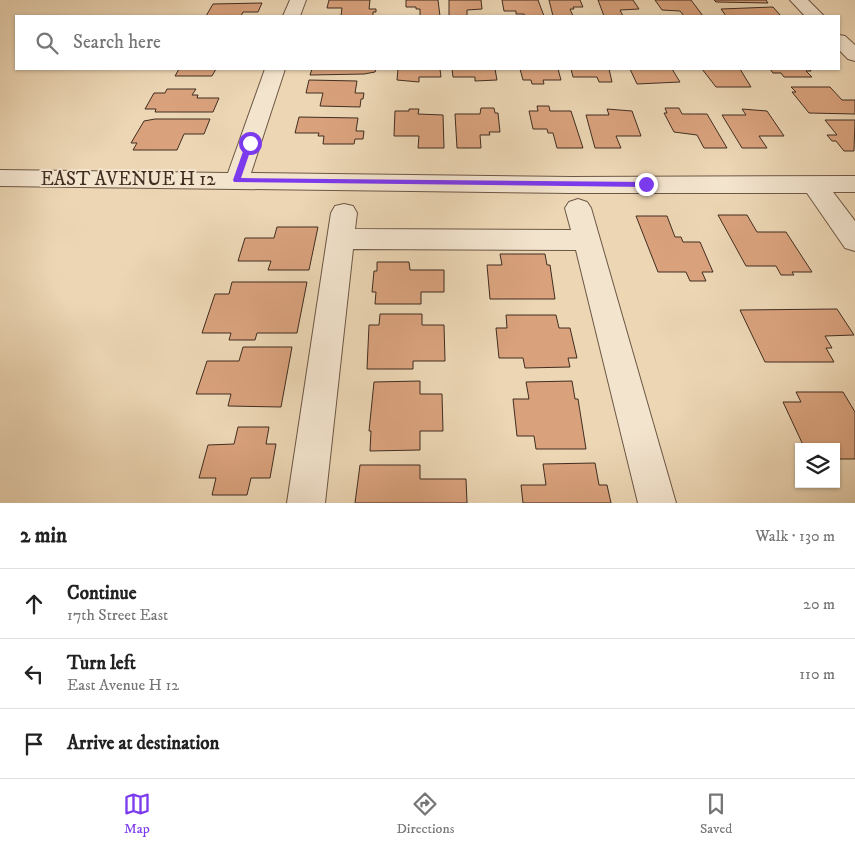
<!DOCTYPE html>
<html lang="en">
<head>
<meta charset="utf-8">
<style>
  body { margin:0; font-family:"IM FELL DW Pica",serif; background:#f2f2f2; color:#222 }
  .controls { position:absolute; right:15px; bottom:15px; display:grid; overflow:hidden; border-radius:0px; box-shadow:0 1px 4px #0004 }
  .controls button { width:45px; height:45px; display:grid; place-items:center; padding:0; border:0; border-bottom:1px solid #e0e0e0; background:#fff; color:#222; font:25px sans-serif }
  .stop { position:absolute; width:15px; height:15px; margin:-11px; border:4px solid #7c3aed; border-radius:50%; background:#fff }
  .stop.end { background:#7c3aed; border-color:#fff; box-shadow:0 1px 5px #0008 }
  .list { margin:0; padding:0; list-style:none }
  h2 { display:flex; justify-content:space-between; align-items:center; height:65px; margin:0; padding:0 20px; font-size:21px }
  h2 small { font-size:16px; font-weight:400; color:#767676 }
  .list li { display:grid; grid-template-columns:32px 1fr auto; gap:15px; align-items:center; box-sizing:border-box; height:70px; padding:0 20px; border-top:1px solid #e0e0e0 }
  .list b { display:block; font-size:19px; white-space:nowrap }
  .list p { margin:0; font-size:16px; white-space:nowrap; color:#767676 }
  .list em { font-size:16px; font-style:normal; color:#767676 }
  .icon { flex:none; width:28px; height:28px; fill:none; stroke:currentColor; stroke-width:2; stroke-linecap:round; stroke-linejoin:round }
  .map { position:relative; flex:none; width:855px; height:503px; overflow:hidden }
  .search { position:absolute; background:#fff; box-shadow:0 1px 4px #0004; left:15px; right:15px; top:15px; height:55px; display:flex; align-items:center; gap:12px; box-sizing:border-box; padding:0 18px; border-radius:0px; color:#767676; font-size:19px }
  .sheet { height:275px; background:#fff }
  nav { display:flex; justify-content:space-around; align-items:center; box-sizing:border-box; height:70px; border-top:1px solid #e0e0e0; background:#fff; font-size:14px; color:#767676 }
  nav a { display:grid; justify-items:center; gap:2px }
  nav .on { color:#7c3aed }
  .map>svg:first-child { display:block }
  .building { fill:#d9a27d; stroke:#412d20 }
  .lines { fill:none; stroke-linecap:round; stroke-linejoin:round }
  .minor-casing { stroke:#6c5745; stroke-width:2 }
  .minor { fill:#f3e4ce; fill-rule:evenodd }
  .route { fill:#7c3aed }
  .labels { text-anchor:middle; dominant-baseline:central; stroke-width:4; stroke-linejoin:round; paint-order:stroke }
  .street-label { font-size:19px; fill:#412d20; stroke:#f3e4ce }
</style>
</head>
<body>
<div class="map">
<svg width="855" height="503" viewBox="0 0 855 503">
  <rect width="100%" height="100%" fill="#ecd6b4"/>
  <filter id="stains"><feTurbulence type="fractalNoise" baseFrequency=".004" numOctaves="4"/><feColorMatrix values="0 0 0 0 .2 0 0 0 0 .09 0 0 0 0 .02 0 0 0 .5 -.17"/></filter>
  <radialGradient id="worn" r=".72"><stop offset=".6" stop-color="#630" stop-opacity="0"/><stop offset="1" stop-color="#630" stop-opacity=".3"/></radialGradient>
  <!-- building -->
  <g class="building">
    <polygon points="329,0 370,0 369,9 376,9 376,12 373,12 373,16 341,16 342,8 327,8"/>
    <polygon points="406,0 438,0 440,16 420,16 420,9 416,9 416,7 406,7"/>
    <polygon points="449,0 481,0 482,9 467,10 467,16 449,16"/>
    <polygon points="502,0 538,0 544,16 525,16 524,14 516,14 516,11 504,11"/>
    <polygon points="549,0 580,0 583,7 573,7 574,9 570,9 573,16 553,16"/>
    <polygon points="598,0 633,0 639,9 620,10 623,16 604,16"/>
    <polygon points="655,0 691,0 703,16 684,16 680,11 662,10"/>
    <polygon points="714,0 766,0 768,3 716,2"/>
    <polygon points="262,3 258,12 243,12 241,16 206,16 213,4"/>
    <polygon points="773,7 781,16 726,16 721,9"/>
    <polygon points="179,69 216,69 212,76 175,76"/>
    <polygon points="312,69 376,69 375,72 364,74 310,75"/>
    <polygon points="398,69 440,69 441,77 419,77 419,82 397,80"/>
    <polygon points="452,69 495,69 497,80 475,81 475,77 453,77"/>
    <polygon points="520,69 558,69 561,80 543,80 544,84 532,84 531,80 523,80"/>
    <polygon points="571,69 609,69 612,82 599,82 597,77 573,77"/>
    <polygon points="630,69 672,69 680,82 637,84"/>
    <polygon points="702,69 740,69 751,87 716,87"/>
    <polygon points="770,69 810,69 811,71 806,71 812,77 784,77 781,73 773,73"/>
    <polygon points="309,80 357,81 355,93 364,93 363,99 361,99 360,107 320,106 323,93 306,93"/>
    <polygon points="791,87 830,87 842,100 855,100 855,114 809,113 792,92 796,92"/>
    <polygon points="167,89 196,89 192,95 198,95 197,98 219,98 213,112 155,112 156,109 145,109 154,93 165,93"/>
    <polygon points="537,106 549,106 550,111 571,111 583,148 557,148 553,133 548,133 547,129 533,129 529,111 538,111"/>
    <polygon points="481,108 494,108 495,113 498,113 500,132 489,132 490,135 480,135 481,148 457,148 455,114 480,114"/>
    <polygon points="665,108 679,108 682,114 707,114 727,148 704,148 697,135 674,132 664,113 667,113"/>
    <polygon points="409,109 419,109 418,114 443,115 444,148 418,148 419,136 394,136 395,111 409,111"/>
    <polygon points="607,109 632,111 641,136 616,136 621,148 595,148 586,115 609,115"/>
    <polygon points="742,109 767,111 784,136 759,136 767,148 742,148 722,115 746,115"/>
    <polygon points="299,117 358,118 356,131 364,131 363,139 355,139 354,144 323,144 324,136 318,136 319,133 295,133"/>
    <polygon points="155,119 210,119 204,134 184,134 177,150 133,150 137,143 131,143 144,121"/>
    <polygon points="825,120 855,120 854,151 844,151 836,141 832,141 827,135 837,135"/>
    <polygon points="718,215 747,215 757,232 786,232 812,272 792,272 794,275 781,275 776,266 746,266"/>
    <polygon points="636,216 667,216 675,237 681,237 683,242 700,242 713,272 702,272 706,281 690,281 686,272 658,272"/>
    <polygon points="277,227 318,227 309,270 268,270 271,261 238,261 245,238 274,238"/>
    <polygon points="500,254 545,254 547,265 550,265 555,299 490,299 487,265 502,265"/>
    <polygon points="377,262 409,262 410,270 444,270 444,292 421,292 421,304 375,304 376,292 372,292 374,271 377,271"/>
    <polygon points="232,282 307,282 297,333 257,333 255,340 229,340 231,333 202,333 215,294 229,294"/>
    <polygon points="837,309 854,335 825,336 832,348 826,348 834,362 765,362 740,310"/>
    <polygon points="380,314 422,314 422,325 444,325 445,361 413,361 413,369 367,369 369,325 379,325"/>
    <polygon points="506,315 556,315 559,328 570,328 577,358 568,358 570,367 525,368 523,358 499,358 496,328 507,328"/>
    <polygon points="243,347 292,347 281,407 228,406 231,394 196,394 207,361 239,361"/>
    <polygon points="420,381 420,394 442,394 443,431 420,431 420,450 370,451 371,431 369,431 374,382"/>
    <polygon points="572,381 575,399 578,399 586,449 536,449 534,436 517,436 513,399 529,399 526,382"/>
    <polygon points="796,392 843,392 855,412 855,459 836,459 836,447 804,447 783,402 801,402"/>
    <polygon points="238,427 269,427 266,444 276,444 270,478 251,478 247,495 212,495 216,478 199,478 208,445 234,444"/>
    <polygon points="595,463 599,485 607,485 611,503 523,503 521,485 546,485 543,464"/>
    <polygon points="360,465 420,465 420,479 466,479 467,503 355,503"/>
  </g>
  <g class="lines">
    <!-- minor casing -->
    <g class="minor-casing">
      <g id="minor">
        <polygon points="290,0 306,0 300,16 283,16"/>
        <polygon points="790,0 808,0 824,16 805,16"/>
        <polygon points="839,35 845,36 855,45 855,61 848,59 839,50"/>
        <polygon points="265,69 285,69 251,173 571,177 855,176 855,192 833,192 855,221 855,251 845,248 807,193 571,193 0,186 0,170 228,173"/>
        <polygon points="578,199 587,202 591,208 676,503 638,503 576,250 353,249 325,503 287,503 327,239 331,213 335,206 344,204 353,206 357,213 355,229 571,230 565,208 569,202"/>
      </g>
    </g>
    <!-- minor -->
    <use href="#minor" class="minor"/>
  </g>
  <!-- route -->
  <polygon class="route" points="250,141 253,143 241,178 646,182 649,184 646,187 234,182 233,180 246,143"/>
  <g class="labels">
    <!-- street labels -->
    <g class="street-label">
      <text x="128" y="179">EAST AVENUE H 12</text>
    </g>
  </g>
  <rect width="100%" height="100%" filter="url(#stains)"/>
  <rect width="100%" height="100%" fill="url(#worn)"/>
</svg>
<div class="controls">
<button><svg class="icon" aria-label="layers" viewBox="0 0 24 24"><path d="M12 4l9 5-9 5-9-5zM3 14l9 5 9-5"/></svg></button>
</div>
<div class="stop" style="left:250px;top:143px"></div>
<div class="stop end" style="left:646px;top:184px"></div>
<div class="search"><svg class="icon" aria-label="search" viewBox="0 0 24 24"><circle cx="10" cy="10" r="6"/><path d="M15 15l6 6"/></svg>Search here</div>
</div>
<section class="sheet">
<h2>2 min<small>Walk · 130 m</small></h2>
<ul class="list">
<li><svg class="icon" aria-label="ahead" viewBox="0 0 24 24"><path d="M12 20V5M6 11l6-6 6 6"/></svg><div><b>Continue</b><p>17th Street East</p></div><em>20 m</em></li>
<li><svg class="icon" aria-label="left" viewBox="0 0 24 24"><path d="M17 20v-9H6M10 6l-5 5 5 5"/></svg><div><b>Turn left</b><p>East Avenue H 12</p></div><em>110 m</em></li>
<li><svg class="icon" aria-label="arrive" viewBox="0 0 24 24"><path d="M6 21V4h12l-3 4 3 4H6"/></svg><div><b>Arrive at destination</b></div></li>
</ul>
</section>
<nav>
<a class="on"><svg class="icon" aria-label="map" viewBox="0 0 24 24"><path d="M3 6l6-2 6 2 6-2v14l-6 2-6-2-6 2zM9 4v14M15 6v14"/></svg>Map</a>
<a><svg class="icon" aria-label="directions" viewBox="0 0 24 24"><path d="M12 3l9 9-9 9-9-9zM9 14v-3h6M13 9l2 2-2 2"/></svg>Directions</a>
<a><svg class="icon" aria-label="saved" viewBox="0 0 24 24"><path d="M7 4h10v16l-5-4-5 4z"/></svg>Saved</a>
</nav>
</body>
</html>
